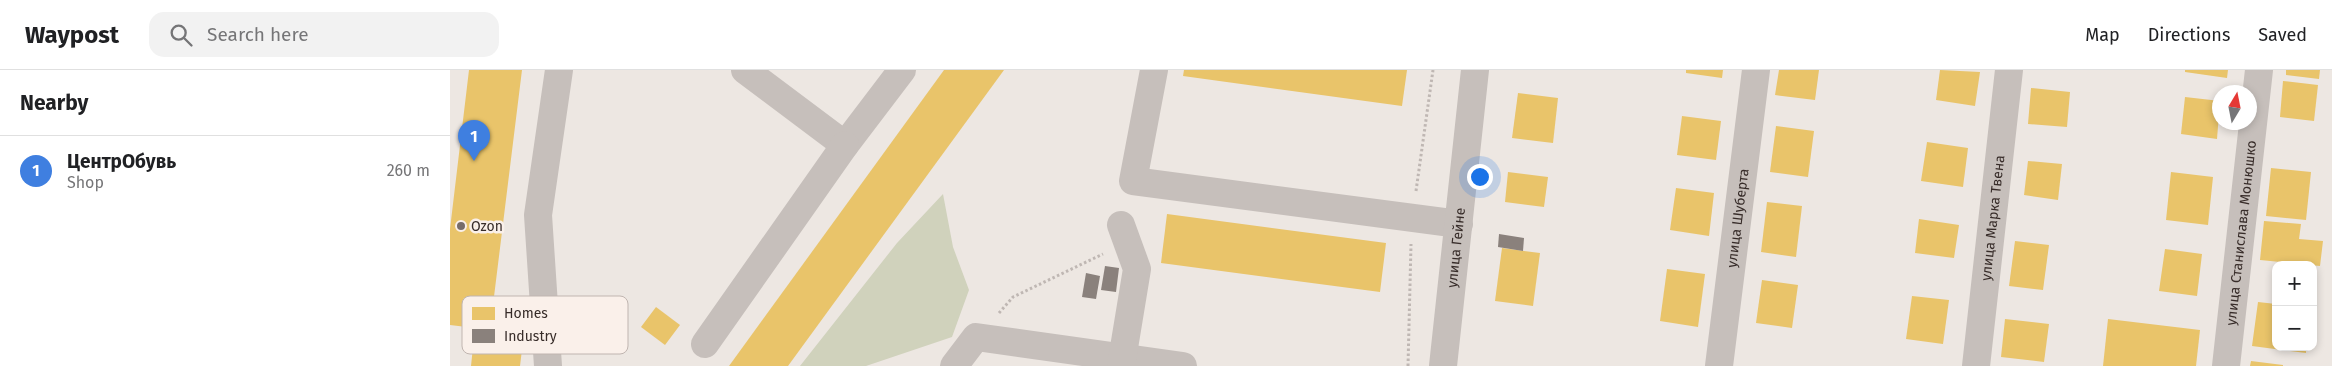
<!DOCTYPE html>
<html lang="en">
<head>
<meta charset="utf-8">
<style>
  body { margin:0; font-family:"Fira Sans",sans-serif; background:#f2f2f2; color:#202124 }
  .controls { position:absolute; right:15px; bottom:15px; display:grid; overflow:hidden; border-radius:10px; box-shadow:0 2px 8px #0003 }
  .controls button { width:45px; height:45px; display:grid; place-items:center; padding:0; border:0; border-bottom:1px solid #e0e0e0; background:#fff; color:#202124; font:25px sans-serif }
  .compass { position:absolute; left:1762px; top:15px; width:45px; height:45px; border-radius:50%; background:#fff; box-shadow:0 2px 8px #0003; rotate:10deg }
  .you { position:absolute; left:1029px; top:106px; width:18px; height:18px; margin:-12px; border:4px solid #fff; border-radius:50%; background:#1a73e8; box-shadow:0 0 0 8px #1a73e833 }
  .badge { display:grid; place-items:center; width:32px; height:32px; border-radius:50%; background:#1a73e8; color:#fff; font-size:16px; font-weight:700 }
  .pin { position:absolute; translate:-50% -41px; filter:drop-shadow(0 1px 2px #0008) }
  .pin::after { content:''; position:absolute; top:26px; width:18px; height:15px; background:inherit; clip-path:polygon(0 0,100% 0,50% 100%) }
  .list { margin:0; padding:0; list-style:none }
  h2 { display:flex; justify-content:space-between; align-items:center; height:65px; margin:0; padding:0 20px; font-size:21px }
  h2 small { font-size:16px; font-weight:400; color:#757577 }
  .list li { display:grid; grid-template-columns:32px 1fr auto; gap:15px; align-items:center; box-sizing:border-box; height:70px; padding:0 20px; border-top:1px solid #e0e0e0 }
  .list b { display:block; font-size:19px; white-space:nowrap }
  .list p { margin:0; font-size:16px; white-space:nowrap; color:#757577 }
  .list em { font-size:16px; font-style:normal; color:#757577 }
  .icon { flex:none; width:28px; height:28px; fill:none; stroke:currentColor; stroke-width:2; stroke-linecap:round; stroke-linejoin:round }
  .map { position:relative; flex:none; width:1882px; height:296px; overflow:hidden }
  header { display:flex; align-items:center; gap:30px; box-sizing:border-box; height:70px; padding:0 25px; background:#fff; border-bottom:1px solid #e0e0e0 }
  header strong { font-size:24px }
  nav { display:flex; gap:28px; margin-inline-start:auto; font-size:18px }
  .search { width:350px; height:45px; background:#f2f2f2; display:flex; align-items:center; gap:12px; box-sizing:border-box; padding:0 18px; border-radius:15px; color:#757577; font-size:19px }
  main { display:flex }
  aside { flex:1; background:#fff }
  .map>svg:first-child { display:block }
  .green { fill:#d0d2bc }
  .homes { fill:#e9c46a }
  .industry { fill:#8a817c }
  .lines { fill:none; stroke-linecap:round; stroke-linejoin:round }
  .path { stroke:#bfb7b3; stroke-width:3; stroke-dasharray:2.5 2.5; stroke-linecap:butt }
  .minor { stroke:#c6bfbb; stroke-width:28 }
  .poi-dot { fill:#776d6a; stroke:#faf0ea; stroke-width:2 }
  .labels { text-anchor:middle; dominant-baseline:central; stroke-width:5; stroke-linejoin:round; paint-order:stroke }
  .street-label { font-size:14px; fill:#372c29; stroke:#faf0ea }
  .poi-label { font-size:14px; fill:#372c29; stroke:#faf0ea; text-anchor:start }
  .key { fill:#faf0ea; stroke:#c0b5b0; stroke-width:1 }
  .key-label { font-size:14px; fill:#372c29 }
</style>
</head>
<body>
<header>
<strong>Waypost</strong>
<div class="search"><svg class="icon" aria-label="search" viewBox="0 0 24 24"><circle cx="10" cy="10" r="6"/><path d="M15 15l6 6"/></svg>Search here</div>
<nav><a>Map</a><a>Directions</a><a>Saved</a></nav>
</header>
<main>
<aside>
<h2>Nearby<small></small></h2>
<ul class="list">
<li><span class="badge" style="background:#3f7fe0">1</span><div><b>ЦентрОбувь</b><p>Shop</p></div><em>260 m</em></li>
</ul>
</aside>
<div class="map">
<svg width="1882" height="296" viewBox="0 0 1882 296">
  <rect width="100%" height="100%" fill="#ede7e2"/>
  <!-- green -->
  <polygon class="green" points="493,124 503,177 519,220 502,267 416,296 350,296 447,173"/>
  <!-- homes -->
  <g class="homes">
    <polygon points="19,0 72,0 40,259 74,263 70,296 21,296 25,258 0,255 0,159"/>
    <polygon points="494,0 554,0 338,296 279,296"/>
    <polygon points="734,0 957,0 952,36 733,6"/>
    <polygon points="1236,0 1273,0 1272,8 1236,3"/>
    <polygon points="1329,0 1369,0 1365,30 1325,25"/>
    <polygon points="1490,0 1530,2 1525,36 1486,30"/>
    <polygon points="1735,0 1778,0 1777,8 1735,2"/>
    <polygon points="1836,0 1870,0 1869,9 1836,5"/>
    <polygon points="1833,11 1868,15 1864,51 1830,47"/>
    <polygon points="1581,18 1620,22 1617,57 1578,54"/>
    <polygon points="1068,23 1108,28 1103,73 1062,68"/>
    <polygon points="1735,27 1770,31 1767,69 1731,64"/>
    <polygon points="1232,46 1271,51 1266,90 1227,85"/>
    <polygon points="1326,56 1364,61 1358,107 1320,102"/>
    <polygon points="1477,72 1518,78 1513,117 1471,111"/>
    <polygon points="1578,91 1612,94 1608,130 1574,125"/>
    <polygon points="1821,98 1861,102 1856,150 1816,146"/>
    <polygon points="1058,102 1098,107 1094,137 1055,132"/>
    <polygon points="1721,102 1763,107 1758,155 1716,150"/>
    <polygon points="1226,118 1264,123 1259,166 1220,160"/>
    <polygon points="1317,132 1352,136 1346,187 1311,182"/>
    <polygon points="717,144 936,173 930,222 711,193"/>
    <polygon points="1469,149 1509,155 1504,188 1465,183"/>
    <polygon points="1814,151 1851,154 1849,169 1873,171 1870,196 1810,190"/>
    <polygon points="1565,171 1599,175 1593,220 1559,216"/>
    <polygon points="1052,178 1090,183 1083,236 1045,231"/>
    <polygon points="1715,179 1752,184 1747,226 1709,221"/>
    <polygon points="1217,199 1255,204 1248,257 1210,251"/>
    <polygon points="1312,210 1348,215 1342,258 1306,253"/>
    <polygon points="1462,226 1499,230 1493,274 1456,269"/>
    <polygon points="1808,232 1826,234 1826,277 1856,277 1856,283 1802,276"/>
    <polygon points="206,237 230,255 215,275 191,257"/>
    <polygon points="1555,249 1599,254 1594,292 1551,287"/>
    <polygon points="1658,249 1750,260 1746,296 1653,296"/>
    <polygon points="1801,291 1833,295 1833,296 1800,296"/>
  </g>
  <!-- industry -->
  <g class="industry">
    <polygon points="1049,164 1074,168 1073,181 1048,177"/>
    <polygon points="655,196 669,198 666,222 651,220"/>
    <polygon points="636,203 650,206 646,229 632,227"/>
  </g>
  <g class="lines">
    <!-- path -->
    <g class="path">
      <polyline points="966,121 983,0"/>
      <polyline points="549,243 563,227 653,184"/>
      <polyline points="958,296 961,174"/>
    </g>
    <!-- minor -->
    <g class="minor">
      <polyline points="295,0 395,75 452,0"/>
      <polyline points="704,0 683,111 1009,154"/>
      <polyline points="255,274 395,75"/>
      <polyline points="98,296 88,145 109,0"/>
      <polyline points="504,296 526,267 733,296"/>
      <polyline points="671,296 687,199 671,155"/>
      <path id="s1" d="M993 296 1025 0"/>
      <path id="s2" d="M1269 296 1306 0"/>
      <path id="s3" d="M1526 296 1559 0"/>
      <path id="s4" d="M1776 296 1809 0"/>
    </g>
  </g>
  <!-- markers -->
  <circle class="poi-dot" cx="11" cy="156" r="5"/>
  <g class="labels">
    <!-- street labels -->
    <g class="street-label">
      <text stroke="none"><textPath href="#s2" startOffset="149">улица Шуберта</textPath></text>
      <text stroke="none"><textPath href="#s3" startOffset="149">улица Марка Твена</textPath></text>
      <text stroke="none"><textPath href="#s4" startOffset="134">улица Станислава Монюшко</textPath></text>
      <text stroke="none"><textPath href="#s1" startOffset="119">улица Гейне</textPath></text>
    </g>
    <!-- poi labels -->
    <g class="poi-label">
      <text x="21" y="156">Ozon</text>
    </g>
  </g>
  <!-- legend -->
  <rect x="12" y="226" width="166" height="58" rx="8" class="key"/>
  <rect x="22" y="237" width="23" height="13" fill="#e9c46a"/>
  <rect x="22" y="259" width="23" height="14" fill="#8a817c"/>
  <g class="key-label">
    <text x="54" y="248">Homes</text>
    <text x="54" y="271">Industry</text>
  </g>
</svg>
<div class="controls">
<button>+</button>
<button>−</button>
</div>
<svg class="compass" viewBox="-18 -18 36 36"><path d="M0-13l5 13h-10z" fill="#e53935"/><path d="M0 13l5-13h-10z" fill="#757577"/></svg>
<div class="you"></div>
<div class="pin badge" style="left:24px;top:91px;background:#3f7fe0">1</div>
</div>
</main>
</body>
</html>
